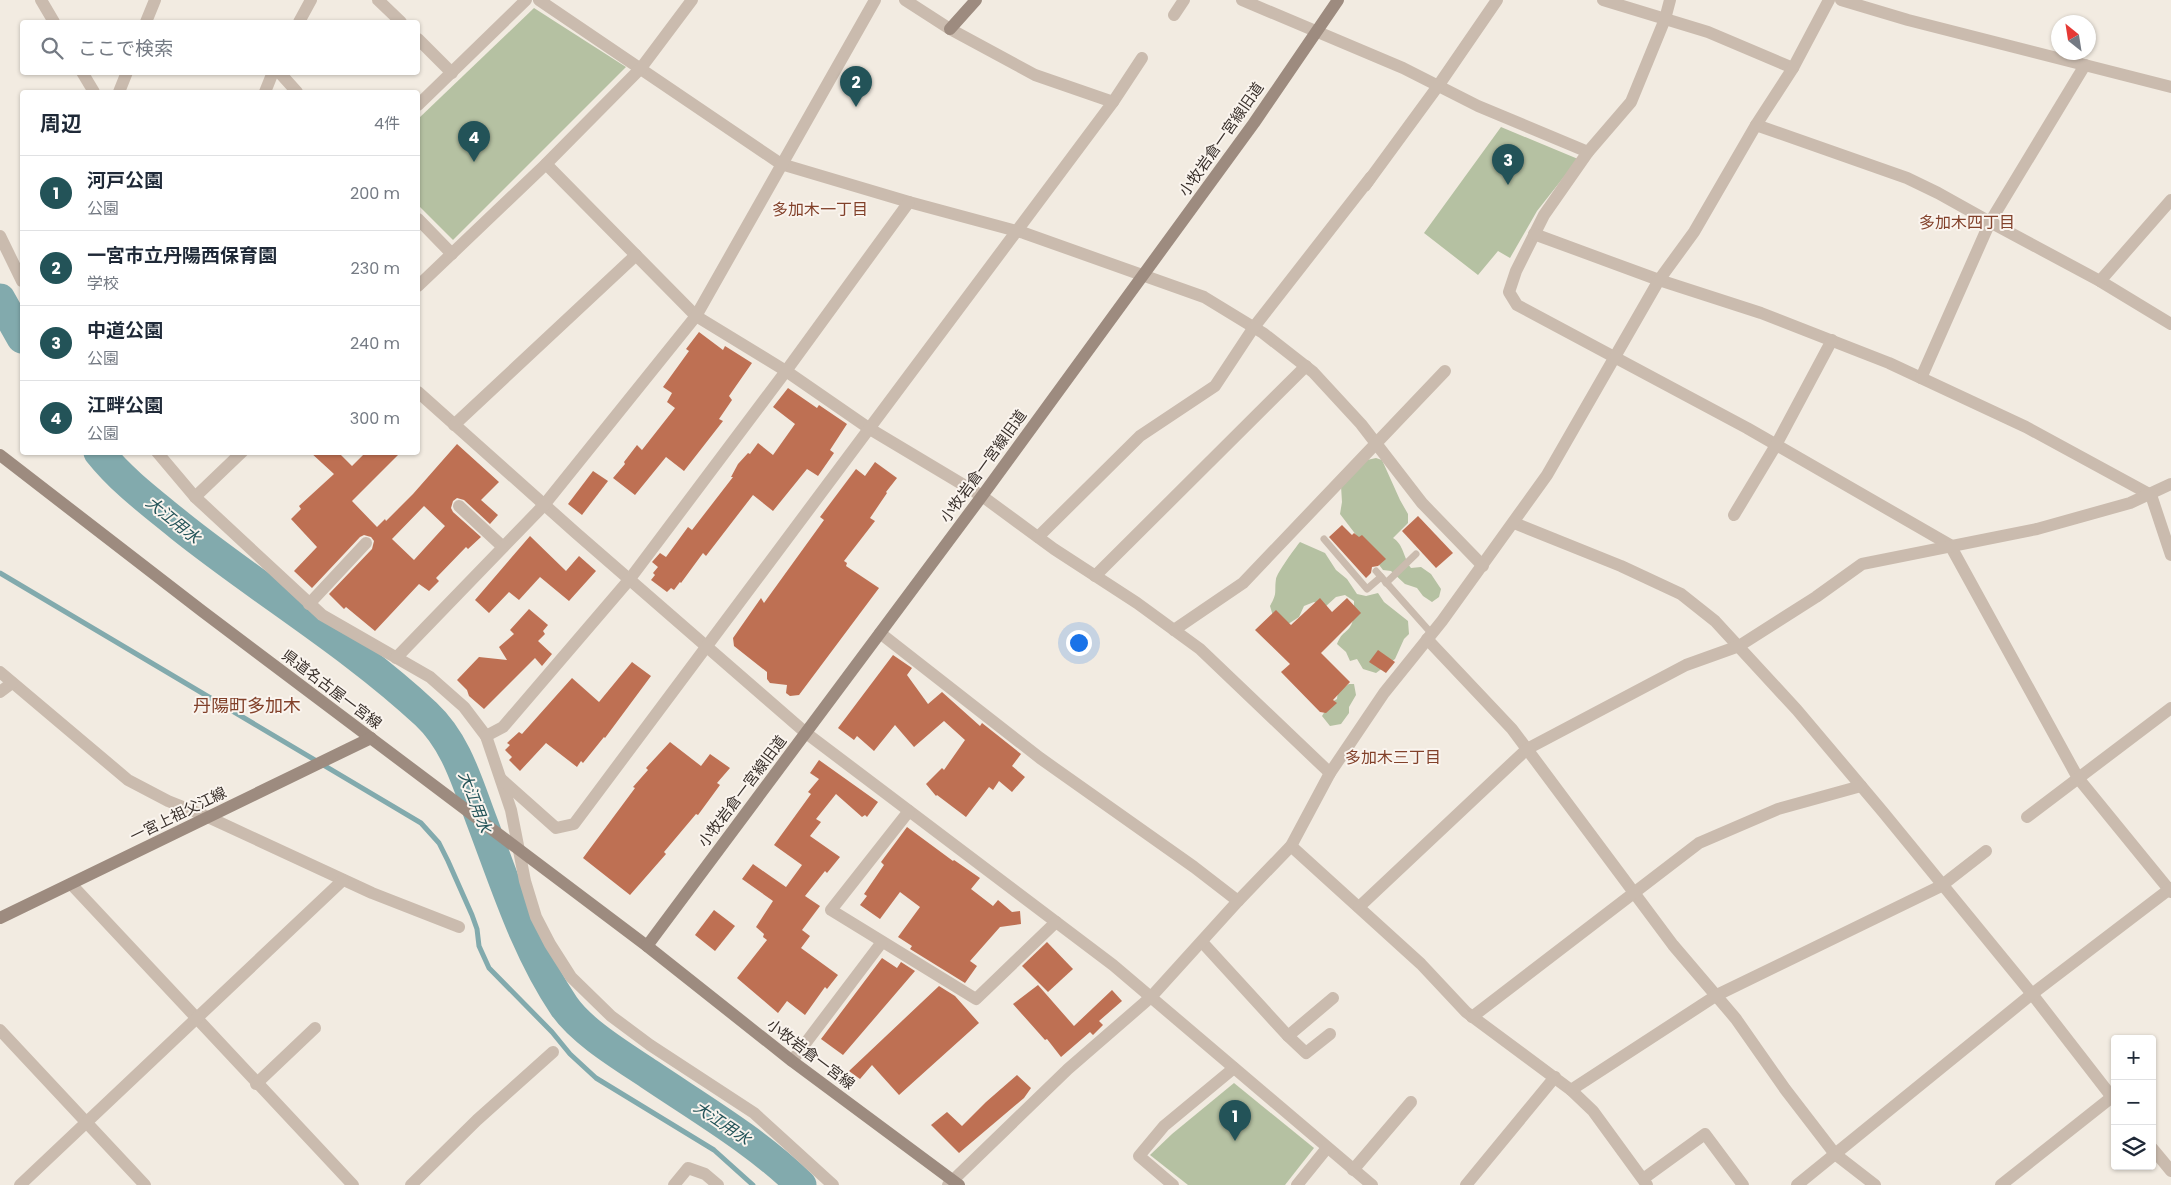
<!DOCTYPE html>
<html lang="ja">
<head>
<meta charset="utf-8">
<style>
  body { margin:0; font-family:Poppins,"Noto Sans JP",sans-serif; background:#f6f6f7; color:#1f2937 }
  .controls { position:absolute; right:15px; bottom:15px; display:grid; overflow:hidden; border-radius:5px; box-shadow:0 1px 4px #0004 }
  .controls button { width:45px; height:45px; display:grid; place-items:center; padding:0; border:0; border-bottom:1px solid #e0e1e3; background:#fff; color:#1f2937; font:25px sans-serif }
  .compass { position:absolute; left:2051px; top:15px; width:45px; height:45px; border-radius:50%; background:#fff; box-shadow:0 1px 4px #0004; rotate:330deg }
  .you { position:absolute; left:1078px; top:642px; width:18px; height:18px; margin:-12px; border:4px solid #fff; border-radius:50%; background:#1a73e8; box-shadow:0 0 0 8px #1a73e833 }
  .badge { display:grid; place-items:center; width:32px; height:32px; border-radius:50%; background:#235358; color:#fff; font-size:16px; font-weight:700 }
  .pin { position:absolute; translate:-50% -41px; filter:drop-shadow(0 1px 2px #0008) }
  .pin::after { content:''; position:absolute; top:26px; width:18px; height:15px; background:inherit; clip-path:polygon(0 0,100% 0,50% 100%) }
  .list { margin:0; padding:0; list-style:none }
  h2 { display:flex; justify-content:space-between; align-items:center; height:65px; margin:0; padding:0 20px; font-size:21px }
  h2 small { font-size:16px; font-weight:400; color:#747a83 }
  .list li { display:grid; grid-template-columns:32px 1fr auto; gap:15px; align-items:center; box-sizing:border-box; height:75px; padding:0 20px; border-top:1px solid #e0e1e3 }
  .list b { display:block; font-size:19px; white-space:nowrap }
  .list p { margin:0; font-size:16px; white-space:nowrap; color:#747a83 }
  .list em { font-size:16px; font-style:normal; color:#747a83 }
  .icon { flex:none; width:28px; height:28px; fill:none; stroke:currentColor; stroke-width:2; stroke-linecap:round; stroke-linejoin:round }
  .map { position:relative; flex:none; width:2171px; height:1185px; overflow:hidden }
  .search { position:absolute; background:#fff; box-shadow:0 1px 4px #0004; left:20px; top:20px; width:400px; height:55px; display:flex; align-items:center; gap:12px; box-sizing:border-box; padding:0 18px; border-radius:5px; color:#747a83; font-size:19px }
  .panel { position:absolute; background:#fff; box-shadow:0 1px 4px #0004; left:20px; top:90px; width:400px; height:365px; border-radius:5px }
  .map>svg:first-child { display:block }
  .green { fill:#b5c1a2 }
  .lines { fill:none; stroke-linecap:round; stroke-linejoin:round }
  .stream { stroke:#82aaad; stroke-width:5 }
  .river { stroke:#82aaad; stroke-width:31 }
  .building { fill:#be7053; fill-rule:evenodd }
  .lane { stroke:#cabbae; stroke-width:7 }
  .street { stroke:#cabbae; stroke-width:12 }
  .secondary { stroke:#9d8b7f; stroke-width:12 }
  .labels { text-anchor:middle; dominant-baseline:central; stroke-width:4; stroke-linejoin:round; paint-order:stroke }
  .street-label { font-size:15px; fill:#39302b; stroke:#faf4ee }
  .neighbourhood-label { font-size:16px; fill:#82412a; stroke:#faf4ee }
  .water-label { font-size:16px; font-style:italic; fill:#235358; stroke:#faf4ee }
  .quarter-label { font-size:18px; fill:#82412a; stroke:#faf4ee }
</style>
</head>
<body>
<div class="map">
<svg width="2171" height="1185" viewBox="0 0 2171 1185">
  <rect width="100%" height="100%" fill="#f2ebe1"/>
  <!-- green -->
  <g class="green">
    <polygon points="534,8 626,67 453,240 418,205 418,119"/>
    <polygon points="1501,127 1578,159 1537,211 1510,258 1498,251 1478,275 1424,233"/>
    <path d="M1376 458 1382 460 1400 500 1408 514V523L1393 538C1404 545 1403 557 1411 568L1421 567 1431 574 1441 589 1439 597 1432 602 1423 596 1417 588 1405 584 1391 571 1383 570 1340 514 1342 502 1341 486 1367 460Z"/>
    <path d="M1300 542 1325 553 1336 570 1347 579 1357 594 1366 596 1378 593 1384 602 1408 621 1409 634 1404 639 1395 659 1376 673 1363 669 1357 659 1350 661 1346 652 1337 644C1342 632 1344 635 1350 627 1355 620 1354 609 1354 601L1345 595 1336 597 1325 607 1314 602 1304 606 1299 617 1285 626 1273 616 1270 606C1278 592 1274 593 1276 579 1277 573 1295 548 1300 542Z"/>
    <polygon points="1349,684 1354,684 1356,695 1349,707 1349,713 1341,724 1330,726 1322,716 1330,703 1337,699 1338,691"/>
    <polygon points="1234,1083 1314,1148 1285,1185 1188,1185 1150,1155 1172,1134"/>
  </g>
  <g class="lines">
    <!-- stream -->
    <polyline class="stream" points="0,573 421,823 439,843 448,861 472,915 477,929 479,946 489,968 552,1032 570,1054 596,1078 714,1150 753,1185"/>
    <!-- river -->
    <g class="river">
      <polyline points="0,299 22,338"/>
      <path d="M99 452C122 481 152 503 180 526 260 590 351 644 426 714 456 742 467 782 481 819 505 882 526 950 564 1006 582 1032 622 1056 649 1074 701 1109 756 1141 801 1185"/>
    </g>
  </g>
  <!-- building -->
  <g class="building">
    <polygon points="699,332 723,350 725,346 752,363 729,396 732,400 719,419 723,421 684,471 666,457 635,495 613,478 625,464 624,462 637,445 642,450 675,408 667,402 672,393 663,387 689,351 686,349"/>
    <polygon points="788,388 817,408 819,405 847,424 830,450 834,453 818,476 807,469 773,511 753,495 706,556 703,553 681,583 680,582 674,590 671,588 667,592 651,580 655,575 653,573 658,567 652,562 660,553 666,557 688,527 692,530 733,477 731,477 738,464 748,453 750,454 758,443 773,455 795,424 773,407"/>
    <path d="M457 444 499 482 481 500 498 515 490 524 464 500 457 498 453 501 451 508 453 512 481 537 468 549 466 547 436 578 439 581 429 591 419 584 375 631 346 607 344 609 329 594 372 549 374 541 371 537 364 535 360 537 312 588 294 571 317 547 291 519 301 509 299 506 334 474 310 452H338L352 466 366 452H401L352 501 377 527 385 519 386 521 413 494ZM424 506 445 526 414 560 392 539Z"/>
    <polygon points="875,462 897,478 886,492 887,493 870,518 875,521 844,561 847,563 846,566 879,588 799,695 790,696 786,693 787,685 770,683 767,679 767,672 734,646 733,638 761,598 764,603 824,520 820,517 856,469 865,476"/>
    <polygon points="593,471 608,481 582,515 568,504"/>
    <polygon points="1418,516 1453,553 1436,568 1402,531"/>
    <polygon points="1342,525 1352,535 1354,533 1359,537 1362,535 1386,559 1378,566 1372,567 1371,573 1366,578 1329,537"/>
    <polygon points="530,536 566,571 579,556 596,571 569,601 540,577 519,600 509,592 489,613 475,600"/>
    <polygon points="1320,598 1332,612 1347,598 1361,613 1321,653 1350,682 1333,700 1337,703 1326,713 1320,712 1281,672 1290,664 1255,630 1276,610 1291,625"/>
    <polygon points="529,609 548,625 543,631 545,634 538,641 552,654 542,666 535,658 484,709 469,696 467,690 457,680 479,657 507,660 499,647 514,634 510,630"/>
    <polygon points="1378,650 1395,662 1386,673 1369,662"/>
    <polygon points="893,655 912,668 907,675 928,704 942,692 980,726 982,723 1021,754 1012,766 1025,777 1012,792 999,781 993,790 989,787 966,817 937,795 936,796 926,784 942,768 944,770 965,740 944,721 914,747 895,725 874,751 857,736 854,740 838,728"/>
    <polygon points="632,662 651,676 605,738 604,737 583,763 581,761 577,767 546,743 520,771 509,760 512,757 505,750 510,745 507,743 519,732 522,734 572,678 599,702"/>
    <polygon points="670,742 701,766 710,754 730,768 717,783 720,785 698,815 696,814 664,852 666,854 630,895 583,858 635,788 633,787 648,770 646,768"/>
    <polygon points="819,760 878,802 867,817 865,815 862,817 836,794 816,819 821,822 810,836 840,857 827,873 825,871 805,896 820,906 802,930 810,936 801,948 838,975 827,989 825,987 805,1015 787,1001 778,1013 737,978 767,940 763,937 764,934 756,927 773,901 742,879 753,864 786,887 802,865 774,845 811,794 808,792 819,779 810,773"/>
    <polygon points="907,827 953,861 954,860 980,878 971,889 993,906 998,900 1012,912 1020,911 1021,924 1000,927 970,961 977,966 965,983 910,949 912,946 898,937 920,907 900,892 880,919 860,905 867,896 864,894 884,865 881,862"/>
    <polygon points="714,910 735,926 715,951 695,935"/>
    <polygon points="1047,942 1073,969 1048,992 1022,966"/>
    <polygon points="882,958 897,968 901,962 915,971 843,1055 821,1039"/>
    <polygon points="1038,985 1074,1026 1112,990 1122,1001 1099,1021 1103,1025 1093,1035 1090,1032 1061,1057 1047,1039 1045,1040 1013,1004"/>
    <polygon points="939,986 955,996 979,1023 899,1095 872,1065 860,1079 849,1071"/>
    <polygon points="1017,1075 1031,1088 1024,1098 959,1153 931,1125 947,1112 962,1126 986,1102"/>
  </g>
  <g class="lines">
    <!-- lane -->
    <g class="lane">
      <polyline points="1324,539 1367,589 1381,577"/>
      <polyline points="1376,571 1432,634"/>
      <polyline points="1386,583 1416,554"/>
    </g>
    <!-- street -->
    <g class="street">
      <polyline points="41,0 54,22"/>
      <polyline points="378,0 401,22"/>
      <polyline points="539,0 781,164 909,202 1024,233 1204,297 1263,333 1313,372 1361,424 1422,503 1483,566"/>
      <polyline points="1242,0 1403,68 1478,106 1588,152"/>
      <polyline points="1603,0 1708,32 1793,68"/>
      <polyline points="1670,0 1665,19 1631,102 1588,152 1544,215 1516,271 1509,292 1517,305 1747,428 1950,545 2078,778 2171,892"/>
      <polyline points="1841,0 1908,20 2171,87"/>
      <polyline points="1174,15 1184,0"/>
      <polyline points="146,22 155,0"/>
      <polyline points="299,22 311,0"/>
      <polyline points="418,39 452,73"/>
      <polyline points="82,72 94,92"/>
      <polyline points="279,72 297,92"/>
      <polyline points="119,92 127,72"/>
      <polyline points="265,92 273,72"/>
      <polyline points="1113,102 1142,58"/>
      <polyline points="418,105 526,0"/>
      <polyline points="1756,125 1907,178 1938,193 1990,222 2100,281 2171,324"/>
      <polyline points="546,164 696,316 786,371 870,429 982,496 1054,549 1137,603 1200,649 1330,773"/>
      <polyline points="1367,183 1438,86 1497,0"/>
      <polyline points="418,219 452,254"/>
      <polyline points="1534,234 1659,280 1761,313 1889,363 2026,427 2151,495 2171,555"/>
      <polyline points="0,236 22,281"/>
      <polyline points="2100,281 2171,200"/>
      <polyline points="418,286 546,164 641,68 692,0"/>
      <polyline points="1921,378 1990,222 2085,65"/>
      <polyline points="418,392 576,533 806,733 1113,965 1372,1185"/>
      <polyline points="454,425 636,255"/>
      <polyline points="157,452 195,497 322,615 430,677 464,707 486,736 511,810 525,881 536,917 550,944 571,977 611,1016 650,1045 754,1113 833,1185"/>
      <polyline points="195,497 242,452"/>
      <polyline points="459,506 503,547"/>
      <polyline points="1734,515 1776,445 1832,340"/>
      <polyline points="1514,523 1621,566 1681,594 1715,621 1797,710 1883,812 2032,994 2115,1101"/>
      <polyline points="1038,537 1140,436 1215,386 1254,327 1371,177 1365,186"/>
      <polyline points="1095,576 1306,366"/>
      <polyline points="309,604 366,543"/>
      <polyline points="1174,630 1243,583 1445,371"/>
      <polyline points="880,633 1040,758 1194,867 1238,901"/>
      <polyline points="1427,639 1512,729 1673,945 1736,1019 1785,1089 1835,1154 1875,1185"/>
      <polyline points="396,658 544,505 696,316 875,0"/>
      <polyline points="0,672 128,780 168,801 208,817 372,893 459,927"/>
      <polyline points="0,692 12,683"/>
      <polyline points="486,736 503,727 629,580 786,371 909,202"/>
      <polyline points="501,779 556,828 574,824 1113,102 1035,75 950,29 905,0"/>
      <polyline points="909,811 831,910 976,999 1056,922"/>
      <polyline points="2027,817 2171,708"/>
      <polyline points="1291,846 1421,964 1466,1012 1571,1090 1593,1111 1647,1185"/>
      <polyline points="71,884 353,1185"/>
      <polyline points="1359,907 1527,749 1686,665 1739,646 1816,597 1862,564 2037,529 2130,503 2171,484"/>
      <polyline points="1202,942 1288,1036 1306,1053 1330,1034"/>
      <polyline points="1472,1017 1699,843 1778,809 1861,786"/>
      <polyline points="0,1030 145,1185"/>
      <polyline points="1288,1036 1333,998"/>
      <polyline points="792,1061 882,942"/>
      <polyline points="256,1084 315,1028"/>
      <polyline points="1571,1090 1717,995 1941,886 1986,851"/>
      <polyline points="2152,1148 2171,1171"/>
      <polyline points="1353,1170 1411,1102"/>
      <polyline points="1643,1179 1705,1134 1743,1185"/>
      <polyline points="20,1185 343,880"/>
      <polyline points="411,1185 477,1120 553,1052"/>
      <polyline points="674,1185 688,1168 705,1174 718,1185"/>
      <polyline points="948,1185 1068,1069 1151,997 1238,901 1291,846 1330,773 1384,693 1442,621 1547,475 1659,280 1694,232 1756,125 1793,68 1829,0"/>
      <polyline points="1173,1185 1139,1156 1164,1126 1234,1068"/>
      <polyline points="1297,1185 1327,1148"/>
      <polyline points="1466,1185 1555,1077"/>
      <polyline points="1797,1185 2032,994 2171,888"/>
      <polyline points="2001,1185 2112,1097"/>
    </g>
    <!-- secondary -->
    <g class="secondary">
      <polyline points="950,29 976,0"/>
      <polyline points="0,455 202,611 647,946 792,1061 959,1185"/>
      <polyline points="0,918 371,738"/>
      <polyline points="647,946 982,496 1254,123 1338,0"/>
    </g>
  </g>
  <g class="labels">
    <!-- street labels -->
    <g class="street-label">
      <text transform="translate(1221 139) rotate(-55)">小牧岩倉一宮線旧道</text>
      <text transform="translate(983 466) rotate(-54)">小牧岩倉一宮線旧道</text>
      <text transform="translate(332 689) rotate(37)">県道名古屋一宮線</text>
      <text transform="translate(742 791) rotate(-53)">小牧岩倉一宮線旧道</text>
      <text transform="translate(178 814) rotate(-26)">一宮上祖父江線</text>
      <text transform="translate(811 1054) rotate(37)">小牧岩倉一宮線</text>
    </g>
    <!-- neighbourhood labels -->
    <g class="neighbourhood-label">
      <text x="820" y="209">多加木一丁目</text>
      <text x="1967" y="222">多加木四丁目</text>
      <text x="1393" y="757">多加木三丁目</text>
    </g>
    <!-- water labels -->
    <g class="water-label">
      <text transform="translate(173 520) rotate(39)">大江用水</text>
      <text transform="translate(475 802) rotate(69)">大江用水</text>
      <text transform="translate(722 1123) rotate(34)">大江用水</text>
    </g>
    <!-- quarter labels -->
    <g class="quarter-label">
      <text x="247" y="705">丹陽町多加木</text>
    </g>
  </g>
</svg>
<div class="controls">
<button>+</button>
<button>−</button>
<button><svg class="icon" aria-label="layers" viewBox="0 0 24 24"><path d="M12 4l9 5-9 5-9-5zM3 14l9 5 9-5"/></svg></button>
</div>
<svg class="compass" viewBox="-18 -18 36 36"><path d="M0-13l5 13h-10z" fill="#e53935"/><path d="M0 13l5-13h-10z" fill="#747a83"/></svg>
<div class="you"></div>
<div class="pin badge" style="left:1235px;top:1141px">1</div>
<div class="pin badge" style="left:856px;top:107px">2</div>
<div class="pin badge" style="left:1508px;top:185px">3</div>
<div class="pin badge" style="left:474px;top:162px">4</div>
<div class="search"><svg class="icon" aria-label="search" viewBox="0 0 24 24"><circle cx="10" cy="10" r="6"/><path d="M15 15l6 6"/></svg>ここで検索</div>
<section class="panel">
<h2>周辺<small>4件</small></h2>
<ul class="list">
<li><span class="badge">1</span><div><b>河戸公園</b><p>公園</p></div><em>200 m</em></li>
<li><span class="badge">2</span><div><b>一宮市立丹陽西保育園</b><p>学校</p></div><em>230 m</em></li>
<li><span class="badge">3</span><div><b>中道公園</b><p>公園</p></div><em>240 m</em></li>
<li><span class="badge">4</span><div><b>江畔公園</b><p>公園</p></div><em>300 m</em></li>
</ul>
</section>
</div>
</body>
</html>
